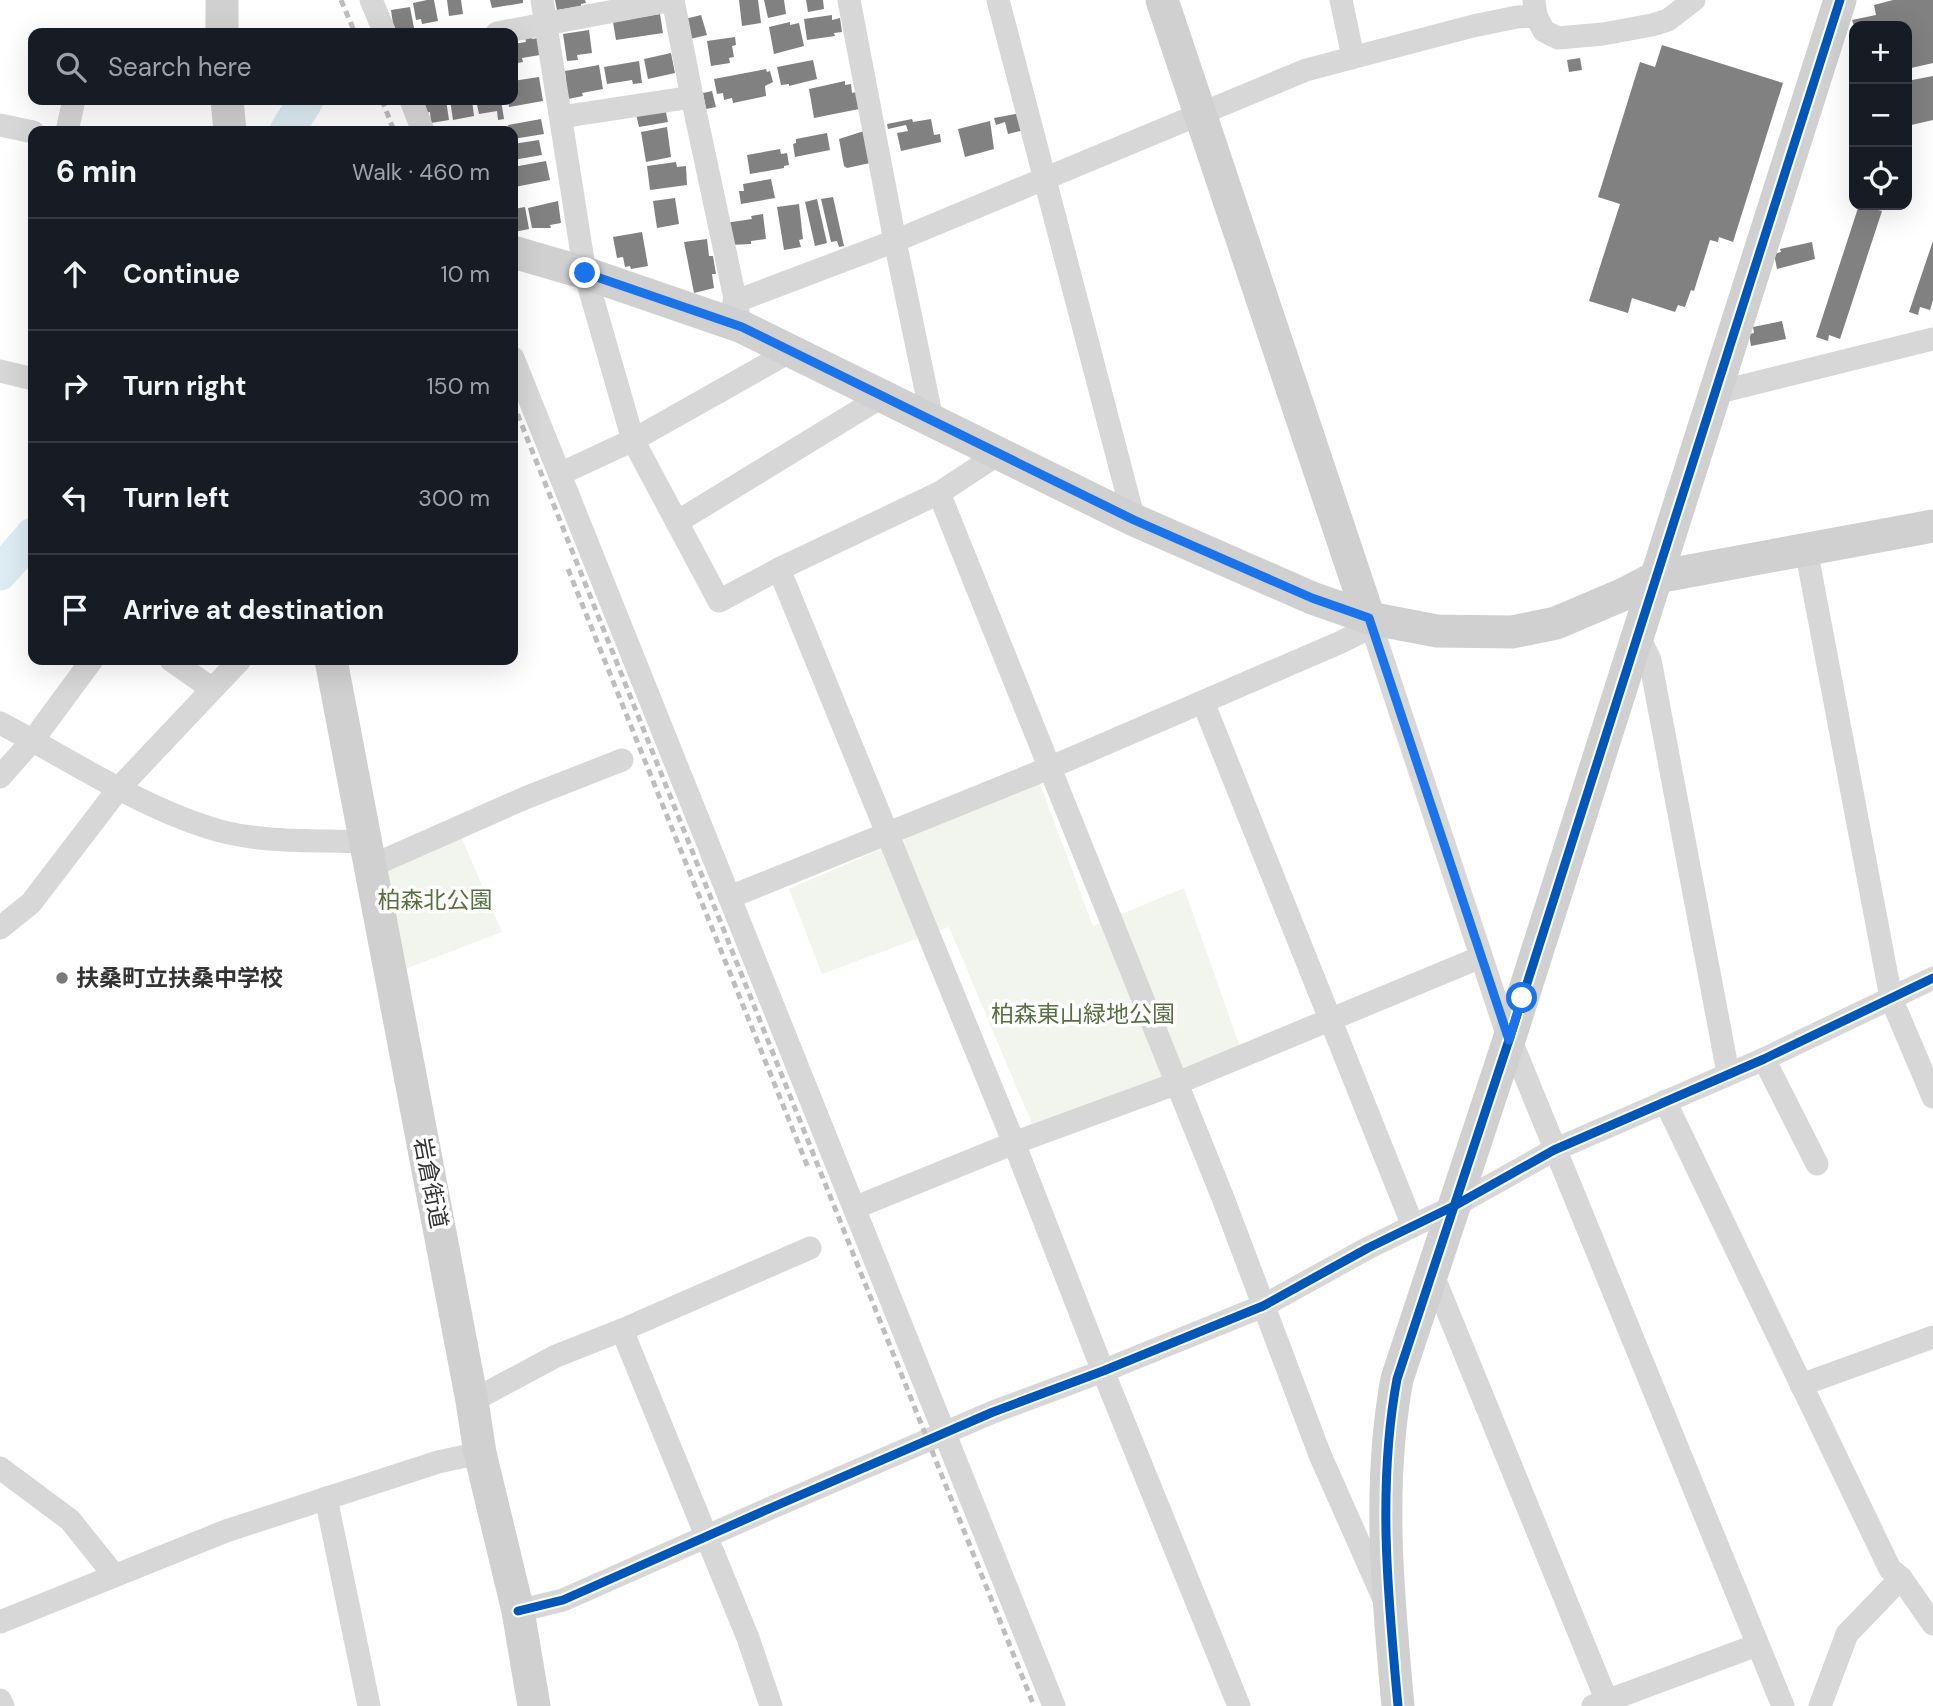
<!DOCTYPE html>
<html lang="en">
<head>
<meta charset="utf-8">
<style>
  body { margin:0; font-family:"DM Sans","Noto Sans JP",sans-serif; background:#242831; color:#f1f3f6 }
  .controls { position:absolute; right:21px; top:21px; display:grid; overflow:hidden; border-radius:14px; box-shadow:0 7px 28px #0002 }
  .controls button { width:63px; height:63px; display:grid; place-items:center; padding:0; border:0; border-bottom:2px solid #363941; background:#171b24; color:#f1f3f6; font:35px sans-serif }
  .stop { position:absolute; width:21px; height:21px; margin:-16px; border:5px solid #1a73e8; border-radius:50%; background:#fff }
  .stop.end { background:#1a73e8; border-color:#fff; box-shadow:0 2px 7px #0008 }
  .list { margin:0; padding:0; list-style:none }
  h2 { display:flex; justify-content:space-between; align-items:center; height:91px; margin:0; padding:0 28px; font-size:30px }
  h2 small { font-size:23px; font-weight:400; color:#9ea1a6 }
  .list li { display:grid; grid-template-columns:46px 1fr auto; gap:21px; align-items:center; box-sizing:border-box; height:112px; padding:0 28px; border-top:2px solid #363941 }
  .list b { display:block; font-size:26px; white-space:nowrap }
  .list em { font-size:23px; font-style:normal; color:#9ea1a6 }
  .icon { flex:none; width:38px; height:38px; fill:none; stroke:currentColor; stroke-width:2; stroke-linecap:round; stroke-linejoin:round }
  .map { position:relative; flex:none; width:1933px; height:1706px; overflow:hidden }
  .search { position:absolute; background:#171b24; box-shadow:0 7px 28px #0002; left:28px; top:28px; width:490px; height:77px; display:flex; align-items:center; gap:18px; box-sizing:border-box; padding:0 24px; border-radius:14px; color:#9ea1a6; font-size:26px }
  .panel { position:absolute; background:#171b24; box-shadow:0 7px 28px #0002; left:28px; top:126px; width:490px; height:539px; border-radius:14px }
  .map>svg:first-child { display:block }
  .green { fill:#f1f5ed }
  .lines { fill:none; stroke-linecap:round; stroke-linejoin:round }
  .river { stroke:#ddebf3; stroke-width:35 }
  .building { fill:#818181 }
  .street { stroke:#d7d7d7; stroke-width:23 }
  .secondary { stroke:#d0d0d0; stroke-width:33 }
  .rail { stroke:#bebebe; stroke-width:5; stroke-dasharray:7 5; stroke-linecap:butt }
  .cycleway-casing { stroke:#fff; stroke-width:13 }
  .cycleway { stroke:#0057b8; stroke-width:9 }
  .route { stroke:#1a73e8; stroke-width:9 }
  .poi-dot { fill:#7a7a7a; stroke:#fff; stroke-width:2.5 }
  .labels { text-anchor:middle; dominant-baseline:central; stroke-width:7; stroke-linejoin:round; paint-order:stroke }
  .park-label { font-size:23px; fill:#56703f; stroke:#fff }
  .poi-label { font-size:23px; font-weight:bold; fill:#333; stroke:#fff; text-anchor:start }
  .street-label { font-size:23px; fill:#333; stroke:#fff }
</style>
</head>
<body>
<div class="map">
<svg width="1933" height="1706" viewBox="0 0 1933 1706">
  <rect width="100%" height="100%" fill="#fff"/>
  <!-- green -->
  <g class="green">
    <polygon points="1039,781 1093,926 1184,888 1240,1047 1035,1131 949,927 822,974 789,889"/>
    <polygon points="459,832 502,932 400,971 379,870"/>
  </g>
  <g class="lines">
    <!-- river -->
    <g class="river">
      <polyline points="287,131 306,100"/>
      <polyline points="0,573 33,535"/>
    </g>
  </g>
  <!-- building -->
  <g class="building">
    <polygon points="427,0 434,0 438,21 422,24 421,19 416,20 413,3"/>
    <polygon points="447,0 461,0 463,14 449,16"/>
    <polygon points="490,0 523,0 523,3 492,8"/>
    <polygon points="555,0 585,0 586,3 581,4 581,6 557,10"/>
    <polygon points="739,0 758,0 761,23 742,26"/>
    <polygon points="764,0 784,0 786,14 768,18"/>
    <polygon points="806,0 823,0 824,9 808,12"/>
    <polygon points="1893,0 1933,0 1933,63 1907,69 1907,26 1854,26 1852,20 1876,15 1874,5"/>
    <polygon points="410,7 414,28 394,31 391,10"/>
    <polygon points="660,14 663,33 616,40 613,22"/>
    <polygon points="701,15 707,35 690,39 685,19"/>
    <polygon points="832,15 832,20 840,18 842,32 834,33 835,36 807,40 804,19"/>
    <polygon points="790,22 790,25 799,23 804,46 774,54 769,27"/>
    <polygon points="589,30 592,53 577,55 578,60 567,61 563,34"/>
    <polygon points="531,36 532,39 538,38 540,55 522,58 523,62 513,64 513,44 526,42 525,37"/>
    <polygon points="735,37 736,45 732,46 734,57 729,58 730,63 711,66 707,41"/>
    <polygon points="1662,45 1783,83 1733,242 1719,237 1718,242 1710,240 1694,291 1691,290 1685,307 1678,305 1675,312 1632,298 1628,313 1589,301 1620,204 1598,197 1640,62 1655,67"/>
    <polygon points="671,53 675,73 648,79 644,59"/>
    <polygon points="1580,58 1582,70 1569,72 1567,60"/>
    <polygon points="813,60 817,79 789,86 789,84 781,85 777,67"/>
    <polygon points="639,61 642,83 633,84 632,80 607,84 604,67"/>
    <polygon points="599,65 603,89 582,93 583,96 568,99 565,71"/>
    <polygon points="766,69 767,72 770,71 773,82 765,86 766,96 733,103 732,98 724,100 723,93 717,94 714,79"/>
    <polygon points="1933,76 1933,120 1907,126 1907,81"/>
    <polygon points="539,77 543,101 509,107 508,100 513,100 513,81"/>
    <polygon points="845,81 845,85 851,84 852,93 856,92 859,109 814,118 809,89"/>
    <polygon points="712,91 716,107 706,109 703,93"/>
    <polygon points="425,100 446,100 449,120 431,123 430,112 425,113"/>
    <polygon points="450,100 472,100 474,116 453,120"/>
    <polygon points="476,100 501,100 504,119 498,120 497,111 479,114"/>
    <polygon points="665,108 668,122 639,127 636,114"/>
    <polygon points="1020,113 1024,130 1008,134 1005,122 996,125 994,118"/>
    <polygon points="541,119 544,134 513,139 513,131 509,131 508,125"/>
    <polygon points="912,119 913,122 931,119 934,135 940,134 941,142 901,151 897,133 908,131 906,125 888,129 887,124"/>
    <polygon points="990,121 994,149 965,157 958,129"/>
    <polygon points="667,127 671,157 646,162 641,132"/>
    <polygon points="864,131 870,163 847,168 844,166 839,139"/>
    <polygon points="827,133 830,150 795,157 793,144 796,143 796,139"/>
    <polygon points="539,140 542,155 513,160 513,144"/>
    <polygon points="780,149 781,154 787,153 789,165 784,166 784,168 750,174 747,155"/>
    <polygon points="546,161 550,180 515,187 513,167"/>
    <polygon points="676,162 677,167 686,166 687,185 650,190 647,166"/>
    <polygon points="771,179 775,198 741,204 739,191 744,191 743,184"/>
    <polygon points="833,197 844,246 839,247 837,241 831,242 821,199"/>
    <polygon points="675,198 679,224 657,228 653,201"/>
    <polygon points="817,199 827,243 815,246 805,202"/>
    <polygon points="558,201 561,223 550,225 551,228 532,228 528,208"/>
    <polygon points="799,204 803,239 799,240 801,247 784,250 777,207"/>
    <polygon points="1859,205 1872,205 1871,208 1882,211 1840,339 1829,335 1828,341 1816,337"/>
    <polygon points="525,207 529,229 514,232 514,209"/>
    <polygon points="763,214 766,239 751,241 751,244 729,245 725,223 752,219 751,216"/>
    <polygon points="642,232 648,266 631,269 630,266 625,267 623,257 617,258 613,237"/>
    <polygon points="707,239 709,256 713,256 716,274 712,274 714,288 694,293 684,242"/>
    <polygon points="1933,241 1933,300 1930,310 1920,307 1918,315 1909,312"/>
    <polygon points="1812,242 1815,259 1777,269 1774,254 1781,252 1780,249"/>
    <polygon points="1782,321 1786,339 1751,346 1749,334 1754,333 1753,327"/>
  </g>
  <g class="lines">
    <!-- street -->
    <g class="street">
      <polyline points="371,0 385,33"/>
      <polyline points="542,0 585,273 633,440 719,601 779,569"/>
      <polyline points="849,0 895,241 932,419"/>
      <polyline points="998,0 1134,520"/>
      <polyline points="1341,0 1353,57"/>
      <polyline points="1534,0 1536,16 1544,31 1558,38 1603,34 1652,25 1668,20 1694,0"/>
      <polyline points="497,33 673,0 692,97 739,317"/>
      <polyline points="411,100 423,131"/>
      <polyline points="561,117 692,97"/>
      <polyline points="0,125 33,132"/>
      <polyline points="67,131 74,100"/>
      <polyline points="734,302 895,241 1306,70 1473,26 1517,17 1536,16"/>
      <polyline points="513,358 1054,1706"/>
      <polyline points="0,371 33,379"/>
      <polyline points="1715,393 1933,339"/>
      <polyline points="1000,453 939,493 779,569 1014,1143 1103,1371 1239,1706"/>
      <polyline points="560,474 633,440 791,351"/>
      <polyline points="939,493 1223,1198 1320,1455 1383,1597"/>
      <polyline points="677,522 883,396"/>
      <polyline points="1806,549 1891,998 1933,1097"/>
      <polyline points="1369,618 1509,1040"/>
      <polyline points="1637,633 1650,660 1728,1073"/>
      <polyline points="171,660 212,689"/>
      <polyline points="1203,702 1413,1226"/>
      <path d="M0 723C71 760 144 810 220 831 266 843 317 840 364 842"/>
      <polyline points="0,777 33,740 92,660"/>
      <polyline points="369,867 525,798 622,760"/>
      <polyline points="730,897 1049,768 1339,643 1359,633 1369,618"/>
      <polyline points="0,928 31,903 119,788 240,660"/>
      <polyline points="1509,1036 1783,1706"/>
      <polyline points="1764,1059 1817,1164"/>
      <polyline points="1665,1101 1890,1569 1901,1578 1933,1624"/>
      <polyline points="854,1208 1014,1143 1175,1084 1481,957"/>
      <polyline points="1432,1273 1609,1706"/>
      <polyline points="622,1330 748,1638 771,1706"/>
      <polyline points="1801,1385 1933,1337"/>
      <polyline points="472,1401 556,1356 622,1330 810,1248"/>
      <polyline points="0,1468 70,1520 114,1575"/>
      <polyline points="326,1498 369,1706"/>
      <polyline points="518,1611 563,1600 773,1507 993,1412 1103,1371 1263,1306 1368,1248 1454,1206 1554,1150 1764,1059 1933,978"/>
      <polyline points="0,1622 226,1531 438,1462 480,1453"/>
      <polyline points="0,1700 3,1706"/>
      <polyline points="1593,1706 1757,1645"/>
      <polyline points="1820,1706 1847,1634 1901,1578"/>
    </g>
    <!-- secondary -->
    <g class="secondary">
      <polyline points="1162,0 1369,618"/>
      <polyline points="222,33 222,0"/>
      <polyline points="227,100 230,131"/>
      <polyline points="513,252 585,273 742,327 1134,520 1312,598 1369,618 1437,631 1512,632 1556,623 1622,595 1657,577 1933,526"/>
      <polyline points="331,660 472,1401 480,1453 518,1611 534,1706"/>
      <path d="M1398 1706C1388 1597 1377 1487 1397 1379L1509 1040 1840 0"/>
    </g>
    <!-- rail -->
    <g class="rail">
      <polyline points="341,0 355,33"/>
      <polyline points="382,100 394,131"/>
      <polyline points="513,403 1034,1706"/>
      <polyline points="568,569 809,1170"/>
    </g>
    <!-- cycleway casing -->
    <g class="cycleway-casing">
      <g id="cycleway">
        <polyline points="518,1611 563,1600 773,1507 993,1412 1103,1371 1263,1306 1368,1248 1454,1206 1554,1150 1764,1059 1933,978"/>
        <path d="M1398 1706C1388 1597 1377 1487 1397 1379L1509 1040 1840 0"/>
      </g>
    </g>
    <!-- cycleway -->
    <use href="#cycleway" class="cycleway"/>
  </g>
  <g class="lines">
    <!-- route -->
    <polyline class="route" points="585,273 742,327 1134,520 1312,598 1369,618 1509,1040 1522,998"/>
  </g>
  <!-- markers -->
  <circle class="poi-dot" cx="62" cy="978" r="7"/>
  <g class="labels">
    <!-- park labels -->
    <g class="park-label">
      <text x="435" y="900">柏森北公園</text>
      <text x="1083" y="1014">柏森東山緑地公園</text>
    </g>
    <!-- poi labels -->
    <g class="poi-label">
      <text x="76" y="978">扶桑町立扶桑中学校</text>
    </g>
    <!-- street labels -->
    <g class="street-label">
      <text transform="translate(431 1183) rotate(79)">岩倉街道</text>
    </g>
  </g>
</svg>
<div class="controls">
<button>+</button>
<button>−</button>
<button><svg class="icon" aria-label="locate" viewBox="0 0 24 24"><circle cx="12" cy="12" r="6"/><path d="M12 2v4M12 18v4M2 12h4M18 12h4"/></svg></button>
</div>
<div class="stop" style="left:1522px;top:998px"></div>
<div class="stop end" style="left:585px;top:273px"></div>
<div class="search"><svg class="icon" aria-label="search" viewBox="0 0 24 24"><circle cx="10" cy="10" r="6"/><path d="M15 15l6 6"/></svg>Search here</div>
<section class="panel">
<h2>6 min<small>Walk · 460 m</small></h2>
<ul class="list">
<li><svg class="icon" aria-label="ahead" viewBox="0 0 24 24"><path d="M12 20V5M6 11l6-6 6 6"/></svg><div><b>Continue</b></div><em>10 m</em></li>
<li><svg class="icon" aria-label="right" viewBox="0 0 24 24"><path d="M7 20v-9h11M14 6l5 5-5 5"/></svg><div><b>Turn right</b></div><em>150 m</em></li>
<li><svg class="icon" aria-label="left" viewBox="0 0 24 24"><path d="M17 20v-9H6M10 6l-5 5 5 5"/></svg><div><b>Turn left</b></div><em>300 m</em></li>
<li><svg class="icon" aria-label="arrive" viewBox="0 0 24 24"><path d="M6 21V4h12l-3 4 3 4H6"/></svg><div><b>Arrive at destination</b></div></li>
</ul>
</section>
</div>
</body>
</html>
